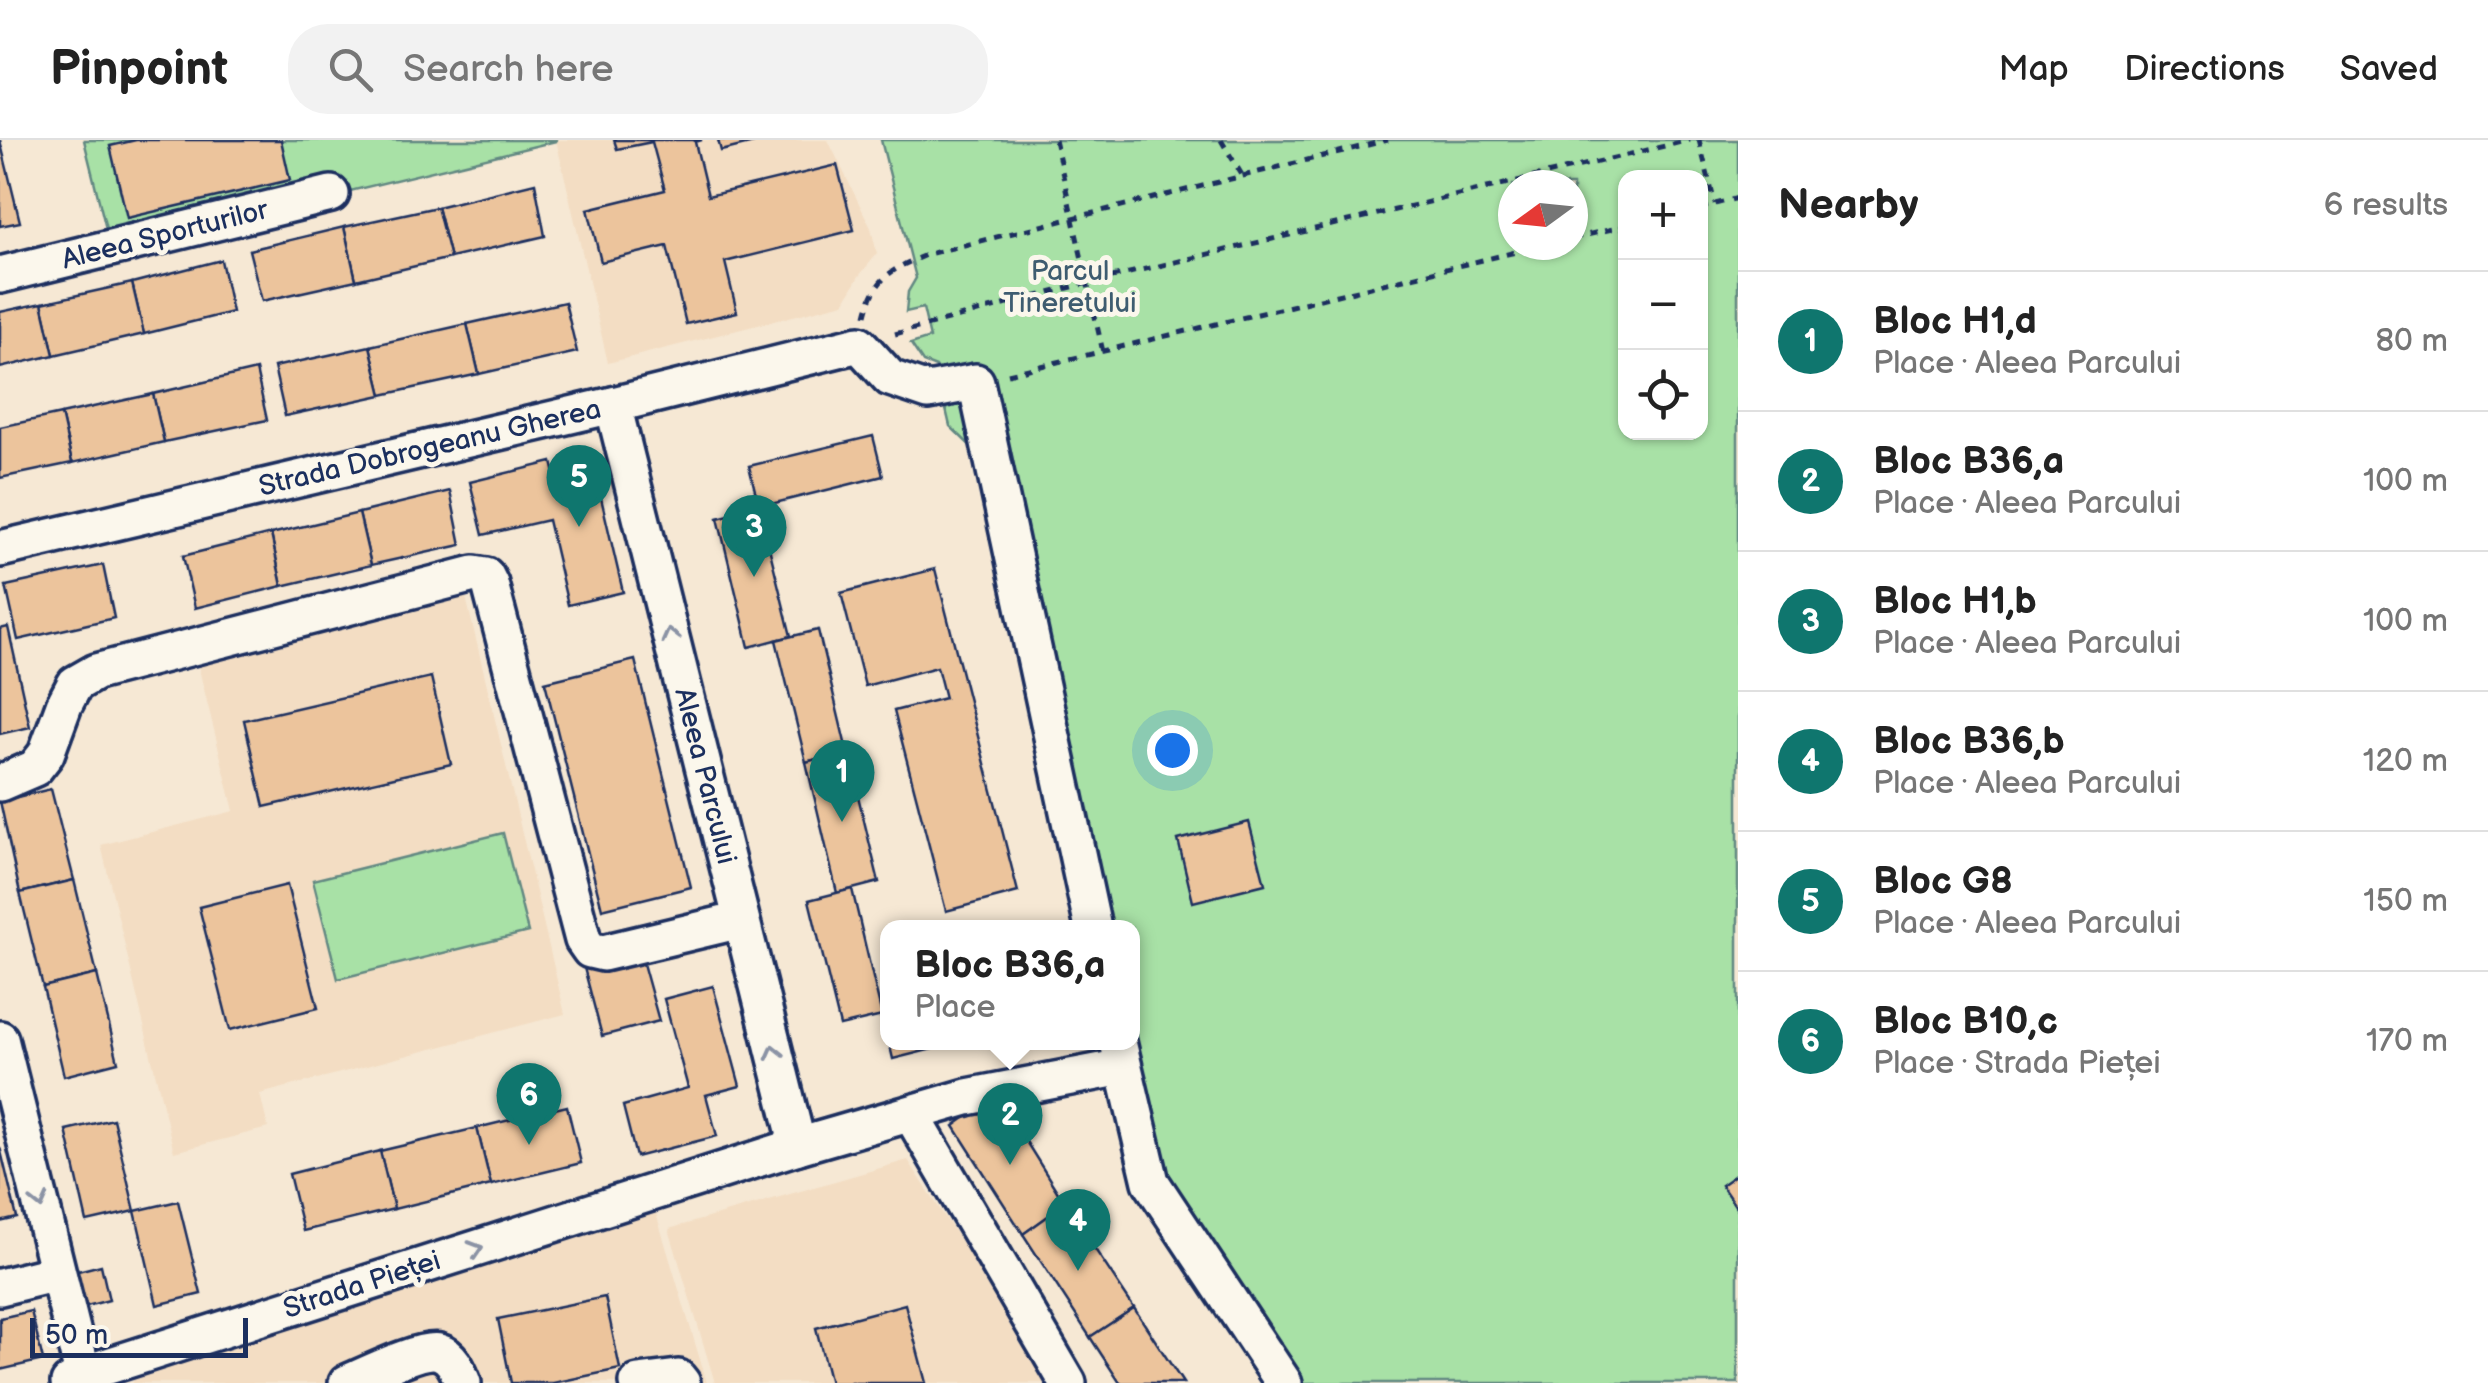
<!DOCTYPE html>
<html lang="en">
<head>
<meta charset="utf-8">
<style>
  body { margin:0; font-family:"Balsamiq Sans",sans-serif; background:#f2f2f2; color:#222 }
  .controls { position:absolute; right:30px; top:30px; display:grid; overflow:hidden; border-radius:20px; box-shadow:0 2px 8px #0004 }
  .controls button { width:90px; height:90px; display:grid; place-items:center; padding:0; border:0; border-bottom:2px solid #e0e0e0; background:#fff; color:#222; font:50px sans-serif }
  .compass { position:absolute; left:1498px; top:30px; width:90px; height:90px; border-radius:50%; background:#fff; box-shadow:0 2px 8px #0004; rotate:255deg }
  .scale { position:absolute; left:30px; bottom:25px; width:218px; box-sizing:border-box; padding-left:10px; border:5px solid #1b2f5e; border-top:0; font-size:28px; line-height:35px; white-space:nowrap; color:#1b2f5e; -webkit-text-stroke:8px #fbf7ec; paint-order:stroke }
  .you { position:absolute; left:1172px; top:610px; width:35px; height:35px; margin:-25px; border:8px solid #fff; border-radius:50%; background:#1a73e8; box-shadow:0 0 0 15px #1a73e833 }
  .badge { display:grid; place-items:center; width:65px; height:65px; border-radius:50%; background:#0f766e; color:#fff; font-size:32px; font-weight:700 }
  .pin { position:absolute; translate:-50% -82px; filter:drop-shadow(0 2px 5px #0008) }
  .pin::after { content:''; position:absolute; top:52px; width:35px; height:30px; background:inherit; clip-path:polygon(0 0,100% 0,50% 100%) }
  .popup { position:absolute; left:880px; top:780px; width:260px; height:130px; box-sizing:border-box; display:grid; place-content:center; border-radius:20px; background:#fff; filter:drop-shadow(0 2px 8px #0005); font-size:32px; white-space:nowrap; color:#767676 }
  .popup b { font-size:38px; color:#222 }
  .popup::after { content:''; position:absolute; left:50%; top:100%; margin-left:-20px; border:20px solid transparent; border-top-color:#fff }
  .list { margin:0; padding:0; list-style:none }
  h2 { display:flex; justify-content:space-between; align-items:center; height:130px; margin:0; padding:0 40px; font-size:42px }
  h2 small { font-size:32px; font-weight:400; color:#767676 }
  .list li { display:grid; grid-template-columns:65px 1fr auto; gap:30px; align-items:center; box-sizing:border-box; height:140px; padding:0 40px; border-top:2px solid #e0e0e0 }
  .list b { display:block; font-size:38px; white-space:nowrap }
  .list p { margin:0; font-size:32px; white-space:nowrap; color:#767676 }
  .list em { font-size:32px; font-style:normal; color:#767676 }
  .icon { flex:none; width:55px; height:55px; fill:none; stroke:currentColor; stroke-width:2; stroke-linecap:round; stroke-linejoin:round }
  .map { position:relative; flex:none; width:1738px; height:1243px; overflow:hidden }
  header { display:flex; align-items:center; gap:60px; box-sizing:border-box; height:140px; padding:0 50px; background:#fff; border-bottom:2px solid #e0e0e0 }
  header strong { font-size:48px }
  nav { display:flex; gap:55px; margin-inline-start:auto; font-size:35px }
  .search { width:700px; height:90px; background:#f2f2f2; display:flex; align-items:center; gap:25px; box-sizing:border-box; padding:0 35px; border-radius:40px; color:#767676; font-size:38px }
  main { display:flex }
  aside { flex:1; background:#fff }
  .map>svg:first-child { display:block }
  .built { fill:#f3ddc3 }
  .green { fill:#a8e1a6; stroke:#628882; stroke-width:2.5; fill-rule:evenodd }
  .building { fill:#ecc49c; stroke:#1b2f5e; stroke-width:2.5 }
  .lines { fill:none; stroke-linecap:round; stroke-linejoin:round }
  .minor-casing { stroke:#1b2f5e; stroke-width:42 }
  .path { stroke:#1b2f5e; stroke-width:5; stroke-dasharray:8 8; stroke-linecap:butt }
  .minor { stroke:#fbf7ec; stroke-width:35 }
  .oneway { stroke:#8b93a5 }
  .labels { text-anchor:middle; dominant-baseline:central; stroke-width:10; stroke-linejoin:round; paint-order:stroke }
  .street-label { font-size:28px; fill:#1b2f5e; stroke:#fbf7ec }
  .park-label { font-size:28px; fill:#3e5c70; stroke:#fbf7ec }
</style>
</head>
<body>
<header>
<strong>Pinpoint</strong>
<div class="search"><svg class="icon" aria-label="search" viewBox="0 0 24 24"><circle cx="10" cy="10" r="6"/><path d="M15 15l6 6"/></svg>Search here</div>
<nav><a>Map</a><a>Directions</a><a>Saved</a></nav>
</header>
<main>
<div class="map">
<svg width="1738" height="1243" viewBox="0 0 1738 1243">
  <rect width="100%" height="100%" fill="#f6e8d4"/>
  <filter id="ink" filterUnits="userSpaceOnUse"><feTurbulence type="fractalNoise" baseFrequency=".01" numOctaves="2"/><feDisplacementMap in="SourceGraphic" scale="20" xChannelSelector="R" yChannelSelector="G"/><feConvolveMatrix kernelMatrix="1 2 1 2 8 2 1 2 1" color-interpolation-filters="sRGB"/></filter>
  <g filter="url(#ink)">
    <!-- built -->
    <g class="built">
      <polygon points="556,0 828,0 871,88 877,114 859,136 844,163 608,223"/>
      <polygon points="465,453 565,874 260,954 268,988 174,1012 101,705 234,671 196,517"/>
      <polygon points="908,1020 1053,1243 715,1243 669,1089"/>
      <polygon points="655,1070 707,1243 133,1243 133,1237"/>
    </g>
    <!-- green -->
    <g class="green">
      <polygon points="84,0 556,0 556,1 111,109"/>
      <path d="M881 0H1738V1243H1298L1161 1031 1132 902V788L1101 787 985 320 950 286 936 227 923 222 911 204 930 198 923 168 906 172 908 152 916 138ZM1626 38H1700V292H1626ZM1513 45H1573V105H1513Z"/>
      <polygon points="503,693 528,792 338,839 313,740"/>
    </g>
    <!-- building -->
    <g class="building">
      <polygon points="0,0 20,82 0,86"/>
      <polygon points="136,0 281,0 290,40 127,78 110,6"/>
      <polygon points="614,0 702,0 695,2 708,56 837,25 854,90 725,122 737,172 686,184 667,106 601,122 588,69 665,50 652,2 617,9"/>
      <polygon points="718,0 766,0 721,11"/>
      <polygon points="535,43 545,96 450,118 437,67"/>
      <polygon points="437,67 450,118 356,140 344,87"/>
      <polygon points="344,87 356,140 262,161 249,110"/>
      <polygon points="221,120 232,172 144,194 132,143"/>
      <polygon points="132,143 144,194 54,215 42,163"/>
      <polygon points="565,162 577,212 479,234 467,184"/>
      <polygon points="42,163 54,215 0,228 0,172"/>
      <polygon points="467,184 479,234 382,255 370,206"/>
      <polygon points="370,206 382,255 285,276 274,227"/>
      <polygon points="256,230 267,280 164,302 153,254"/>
      <polygon points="153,254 164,302 72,323 61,274"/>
      <polygon points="61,274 72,323 0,338 0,287"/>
      <polygon points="873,296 883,336 759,367 749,326"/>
      <polygon points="552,322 560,354 598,345 623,452 568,465 548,380 483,395 470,342"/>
      <polygon points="450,351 461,405 371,425 359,373"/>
      <polygon points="759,367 791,496 749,507 718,378"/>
      <polygon points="359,373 371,425 282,446 271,394"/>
      <polygon points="271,394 282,446 195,468 183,416"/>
      <polygon points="103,425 114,478 18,500 6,446"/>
      <polygon points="935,429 1018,752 946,771 894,571 945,558 937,527 865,546 841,453"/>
      <polygon points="8,487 30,587 0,594 0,489"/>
      <polygon points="818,490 847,611 806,622 776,500"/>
      <polygon points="635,520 691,747 602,769 545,542"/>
      <polygon points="431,537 451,624 264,667 244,580"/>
      <polygon points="847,611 879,742 837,753 806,622"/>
      <polygon points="51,649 74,740 20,753 0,661"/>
      <polygon points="1249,682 1265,744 1193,762 1178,700"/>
      <polygon points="74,740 97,834 43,847 20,753"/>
      <polygon points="287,745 318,868 230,890 199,767"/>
      <polygon points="852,749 882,876 840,886 809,760"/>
      <polygon points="639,809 659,881 602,896 583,824"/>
      <polygon points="97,834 118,922 64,936 43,847"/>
      <polygon points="713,846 740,946 706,955 717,996 636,1017 623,966 688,948 664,859"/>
      <polygon points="889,902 960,902 893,919"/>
      <polygon points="997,955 1065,1064 1023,1094 954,986"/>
      <polygon points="567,966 581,1023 491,1045 477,988"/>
      <polygon points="113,979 135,1071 87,1082 66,990"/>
      <polygon points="477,988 491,1045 394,1069 380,1011"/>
      <polygon points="0,1007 17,1078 0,1082"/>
      <polygon points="380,1011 394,1069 303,1091 289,1034"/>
      <polygon points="1738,1033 1738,1070 1721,1045"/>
      <polygon points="178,1061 201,1154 157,1165 135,1071"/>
      <polygon points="1065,1064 1134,1168 1090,1197 1023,1094"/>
      <polygon points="101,1125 109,1160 83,1167 74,1132"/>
      <polygon points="605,1157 620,1229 553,1243 511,1243 498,1179"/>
      <polygon points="905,1164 926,1243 830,1243 816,1188"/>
      <polygon points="1134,1168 1183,1243 1120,1243 1090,1197"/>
      <polygon points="31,1171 43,1220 0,1230 0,1178"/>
    </g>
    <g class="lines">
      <!-- minor casing -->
      <g class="minor-casing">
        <g id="minor">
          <polyline points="0,135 331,54"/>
          <polyline points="613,265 798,1006"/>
          <polyline points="0,409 613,265 859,204 890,238 928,251 976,242 1093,788"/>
          <polyline points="0,643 35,628 46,614 64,565 75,544 96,532 474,434 486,436 490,444 583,800 590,810 603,813 741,780"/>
          <polyline points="0,899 83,1234"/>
          <polyline points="1118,902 1151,1042 1284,1243"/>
          <polyline points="911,974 1068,1243"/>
          <polyline points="0,1147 57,1133"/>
          <polyline points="69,1243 83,1234 798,1006 967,957 1123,927"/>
          <path d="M347 1243C366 1235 422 1207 439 1212 453 1216 458 1231 463 1243"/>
          <polyline points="638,1243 678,1238 682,1243"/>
        </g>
      </g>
      <!-- path -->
      <g class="path">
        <polyline points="1055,0 1103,212"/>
        <polyline points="1221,0 1242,35"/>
        <polyline points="1699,0 1715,64"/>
        <polyline points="1700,68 1738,58"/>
        <polyline points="1573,98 1626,86"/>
        <path d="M866 175C875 136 894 128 928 114L1388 0"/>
        <polyline points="895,194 1087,143 1690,0"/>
        <polyline points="1008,234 1545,105"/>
      </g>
      <!-- minor -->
      <use href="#minor" class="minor"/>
    </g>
    <!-- one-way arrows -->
    <defs><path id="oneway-chevron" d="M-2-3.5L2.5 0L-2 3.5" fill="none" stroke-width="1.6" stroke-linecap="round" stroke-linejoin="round" transform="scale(2.5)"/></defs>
    <g class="oneway">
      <use href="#oneway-chevron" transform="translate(670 495) rotate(-104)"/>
      <use href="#oneway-chevron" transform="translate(774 912) rotate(-104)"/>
      <use href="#oneway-chevron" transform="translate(40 1062) rotate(76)"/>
      <use href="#oneway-chevron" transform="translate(476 1109) rotate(-18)"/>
    </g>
  </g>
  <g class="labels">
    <!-- street labels -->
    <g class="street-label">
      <text transform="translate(165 95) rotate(-14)">Aleea Sporturilor</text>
      <text transform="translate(430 308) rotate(-13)">Strada Dobrogeanu Gherea</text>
      <text transform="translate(705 636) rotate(76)">Aleea Parcului</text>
      <text transform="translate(362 1145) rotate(-18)">Strada Pieței</text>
    </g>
    <!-- park labels -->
    <g class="park-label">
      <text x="1070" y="131">Parcul<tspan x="1070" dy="32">Tineretului</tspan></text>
    </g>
  </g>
</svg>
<div class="controls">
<button>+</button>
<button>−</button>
<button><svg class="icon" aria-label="locate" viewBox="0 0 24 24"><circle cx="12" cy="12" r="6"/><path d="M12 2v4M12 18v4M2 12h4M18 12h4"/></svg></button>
</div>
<svg class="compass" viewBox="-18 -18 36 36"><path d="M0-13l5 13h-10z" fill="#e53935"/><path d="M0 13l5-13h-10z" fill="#767676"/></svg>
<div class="scale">50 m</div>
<div class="you"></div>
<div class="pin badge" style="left:842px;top:682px">1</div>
<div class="pin badge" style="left:1010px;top:1025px">2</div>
<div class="popup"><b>Bloc B36,a</b>Place</div>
<div class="pin badge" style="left:754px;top:437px">3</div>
<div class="pin badge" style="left:1078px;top:1131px">4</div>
<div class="pin badge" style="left:579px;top:387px">5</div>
<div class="pin badge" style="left:529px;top:1005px">6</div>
</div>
<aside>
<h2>Nearby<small>6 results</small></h2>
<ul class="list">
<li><span class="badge">1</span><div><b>Bloc H1,d</b><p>Place · Aleea Parcului</p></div><em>80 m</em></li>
<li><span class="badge">2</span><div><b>Bloc B36,a</b><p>Place · Aleea Parcului</p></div><em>100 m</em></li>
<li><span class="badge">3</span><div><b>Bloc H1,b</b><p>Place · Aleea Parcului</p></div><em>100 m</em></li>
<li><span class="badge">4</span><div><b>Bloc B36,b</b><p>Place · Aleea Parcului</p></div><em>120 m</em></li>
<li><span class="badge">5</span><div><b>Bloc G8</b><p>Place · Aleea Parcului</p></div><em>150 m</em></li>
<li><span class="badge">6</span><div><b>Bloc B10,c</b><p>Place · Strada Pieței</p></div><em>170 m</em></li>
</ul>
</aside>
</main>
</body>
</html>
